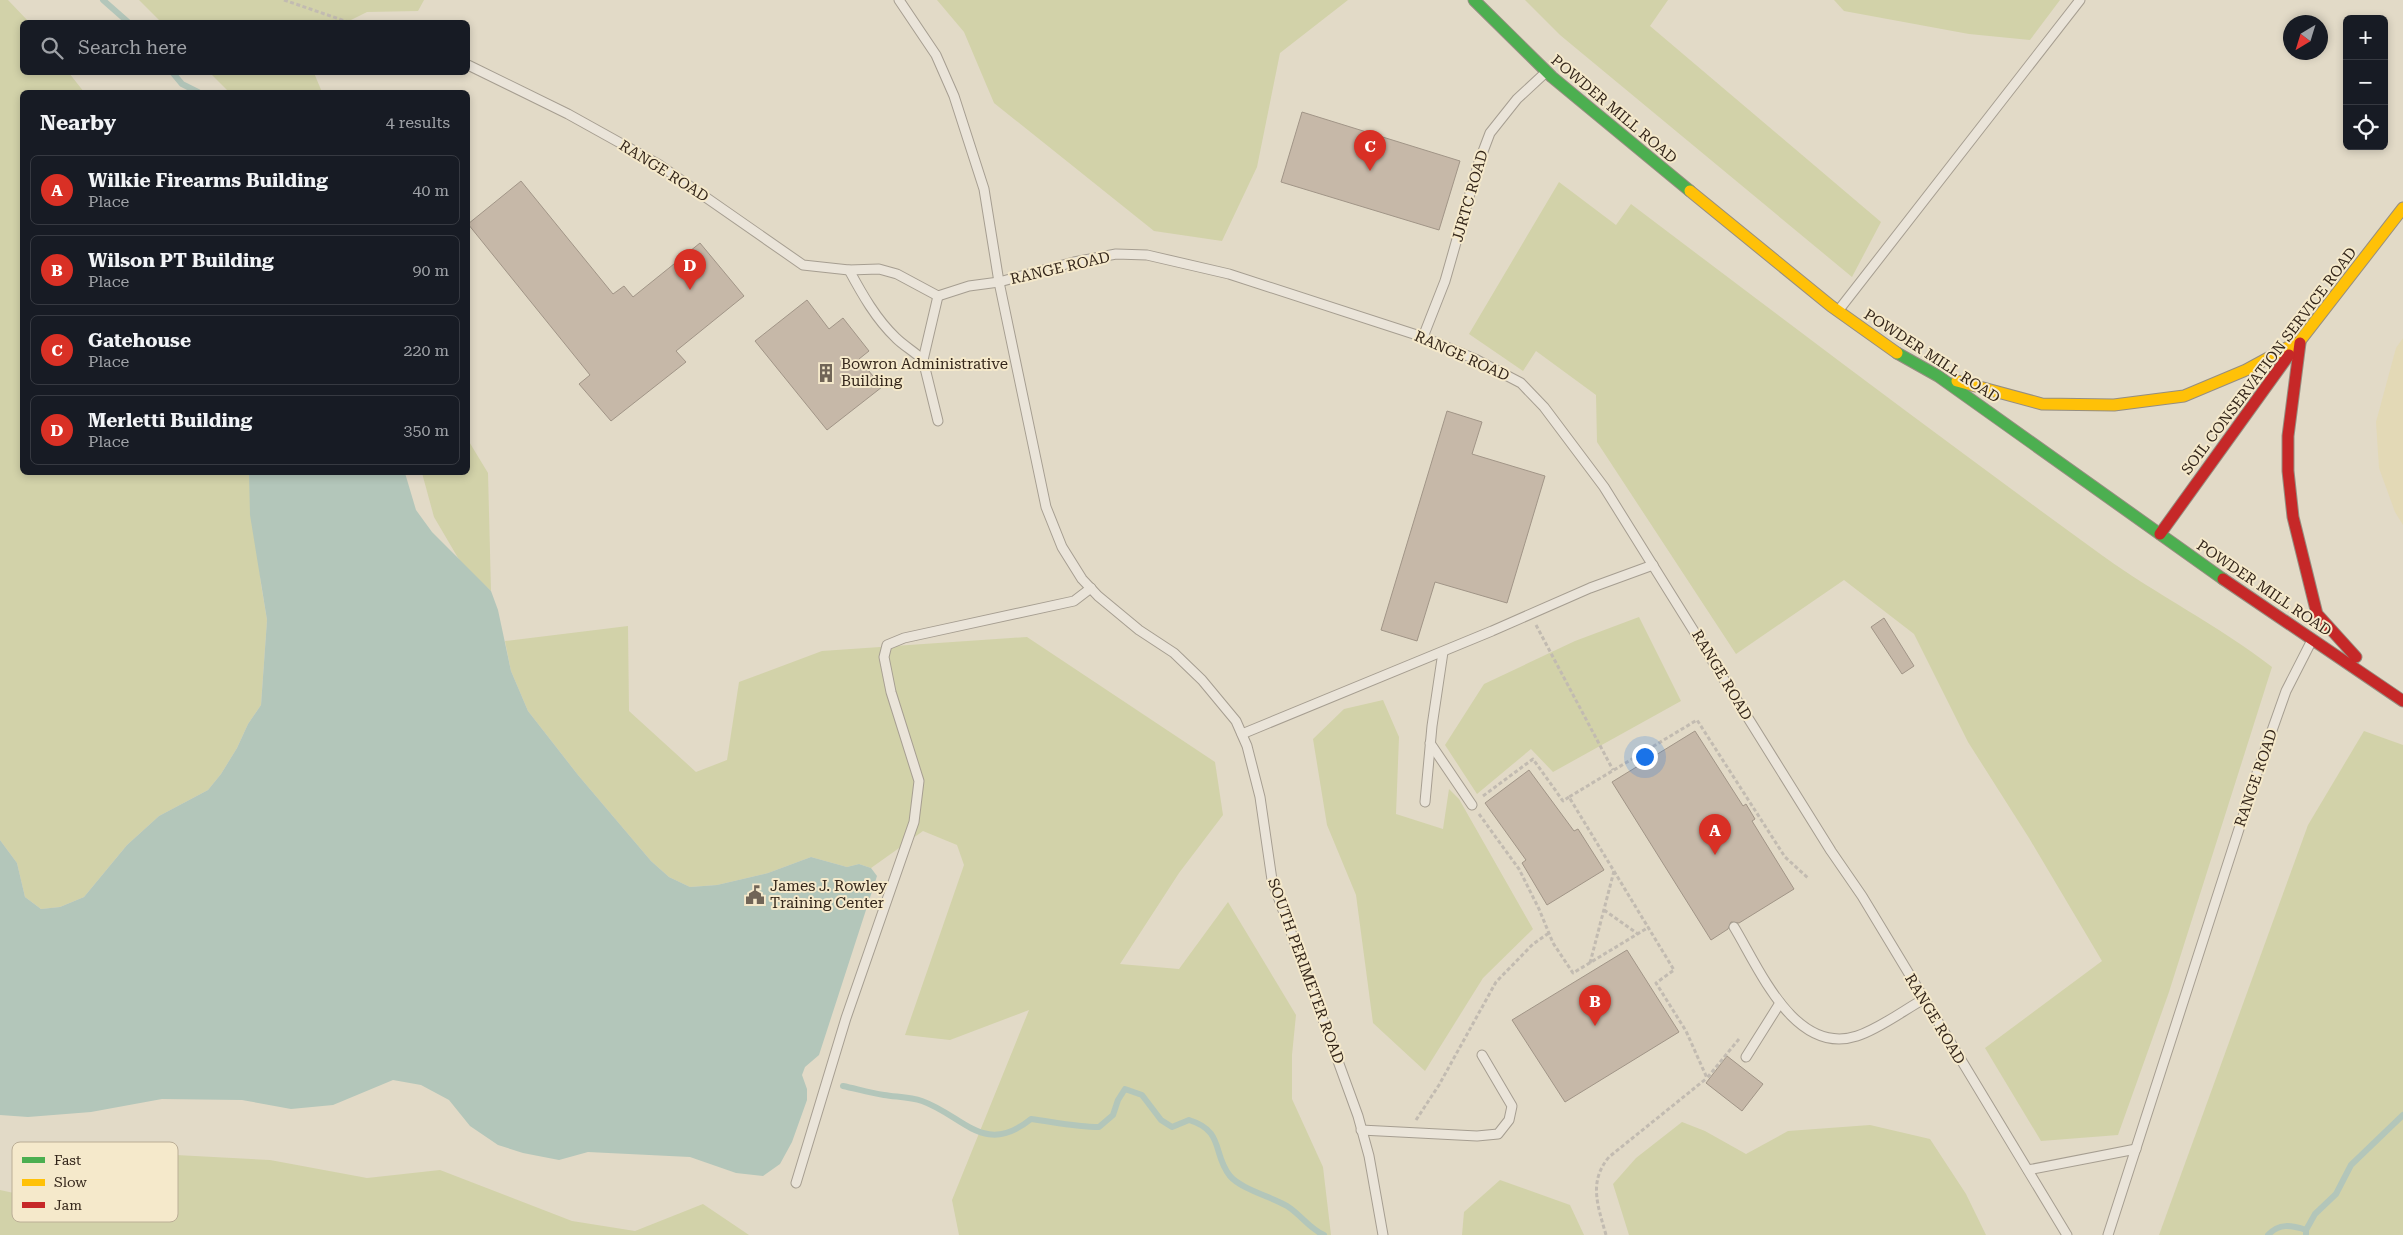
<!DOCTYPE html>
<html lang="en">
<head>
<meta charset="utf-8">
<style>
  body { margin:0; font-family:"Roboto Serif",serif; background:#242831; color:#f1f3f6 }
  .controls { position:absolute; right:15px; top:15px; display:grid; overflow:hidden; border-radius:8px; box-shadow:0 2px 8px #0003 }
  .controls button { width:45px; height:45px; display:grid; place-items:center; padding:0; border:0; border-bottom:1px solid #363941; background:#171b24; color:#f1f3f6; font:25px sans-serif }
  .compass { position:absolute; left:2283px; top:15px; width:45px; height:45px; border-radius:50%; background:#171b24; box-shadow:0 2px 8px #0003; rotate:218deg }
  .you { position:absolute; left:1644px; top:756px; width:18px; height:18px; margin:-12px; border:4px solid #fff; border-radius:50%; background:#1a73e8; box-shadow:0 0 0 8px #1a73e833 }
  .badge { display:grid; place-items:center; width:32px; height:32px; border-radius:50%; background:#d93025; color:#fff; font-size:16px; font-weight:700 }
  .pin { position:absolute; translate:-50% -41px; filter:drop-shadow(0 1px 2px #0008) }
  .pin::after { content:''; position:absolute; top:26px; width:18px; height:15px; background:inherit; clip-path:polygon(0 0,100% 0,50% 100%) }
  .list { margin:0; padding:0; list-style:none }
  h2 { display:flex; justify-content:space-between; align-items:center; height:65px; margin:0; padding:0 20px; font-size:21px }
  h2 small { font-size:16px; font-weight:400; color:#9ea1a6 }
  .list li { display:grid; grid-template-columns:32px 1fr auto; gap:15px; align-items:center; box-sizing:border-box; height:70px; margin:0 10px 10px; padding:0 10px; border:1px solid #363941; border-radius:8px }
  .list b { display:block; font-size:19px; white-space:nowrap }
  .list p { margin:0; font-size:16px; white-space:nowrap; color:#9ea1a6 }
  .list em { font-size:16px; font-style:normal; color:#9ea1a6 }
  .icon { flex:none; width:28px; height:28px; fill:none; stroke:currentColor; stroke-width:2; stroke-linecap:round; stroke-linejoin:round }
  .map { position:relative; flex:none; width:2403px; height:1235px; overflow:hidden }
  .search { position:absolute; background:#171b24; box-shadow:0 2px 8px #0003; left:20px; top:20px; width:450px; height:55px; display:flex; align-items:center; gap:12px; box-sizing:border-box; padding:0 18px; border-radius:8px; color:#9ea1a6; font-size:19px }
  .panel { position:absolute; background:#171b24; box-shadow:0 2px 8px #0003; left:20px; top:90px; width:450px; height:385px; border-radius:8px }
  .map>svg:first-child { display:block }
  .farmland { fill:#e3d9b6 }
  .green { fill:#d2d2a9 }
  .water { fill:#b3c6ba }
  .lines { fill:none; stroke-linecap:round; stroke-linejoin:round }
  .stream { stroke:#b3c6ba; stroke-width:6 }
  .building { fill:#c6b8a8; stroke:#a19587 }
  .lane-casing { stroke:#a69e91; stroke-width:11 }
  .fast-casing { stroke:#968e81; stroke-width:13 }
  .slow-casing { stroke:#968e81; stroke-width:13 }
  .jam-casing { stroke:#968e81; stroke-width:13 }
  .path { stroke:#c2bbb1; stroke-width:3; stroke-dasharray:4 2.5; stroke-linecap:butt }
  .lane { stroke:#eae4d9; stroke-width:9 }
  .fast { stroke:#4caf50; stroke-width:11 }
  .slow { stroke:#ffc107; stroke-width:11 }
  .jam { stroke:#c62828; stroke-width:11 }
  .labels { text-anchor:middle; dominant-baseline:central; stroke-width:4; stroke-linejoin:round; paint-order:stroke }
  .street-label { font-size:15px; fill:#34261a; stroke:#f5e9cb }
  .poi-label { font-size:15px; fill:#34261a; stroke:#f5e9cb; text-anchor:start }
  .key { fill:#f5e9cb; stroke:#bbae96; stroke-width:1 }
  .key-label { font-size:14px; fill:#34261a }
</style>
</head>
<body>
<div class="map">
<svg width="2403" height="1235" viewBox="0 0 2403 1235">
  <rect width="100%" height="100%" fill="#e2dac7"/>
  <!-- farmland -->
  <polygon class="farmland" points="2403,338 2403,525 2395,512 2379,468 2376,422 2396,348"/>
  <!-- green -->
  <g class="green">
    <polygon points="0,0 8,0 29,22 22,22 22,72 69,73 84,92 22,92 22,472 249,473 261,584 267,620 261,705 248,724 237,748 221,774 208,790 159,816 127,845 84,897 60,907 41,909 25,897 17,863 0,840"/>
    <polygon points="139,0 424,0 418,11 367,12 347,22 161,22"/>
    <polygon points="937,0 1348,0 1280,53 1257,167 1222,241 1154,231 994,103 964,32"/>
    <polygon points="1525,0 1668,0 1650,26 1881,222 1852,277 1560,35"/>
    <polygon points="1834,0 2060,0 2030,40 1969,34 1844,11"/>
    <polygon points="210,73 314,73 322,92 229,92"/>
    <path d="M1559 182 1616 225 1631 204C1787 322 1944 441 2103 556 2157 595 2218 625 2272 667L2169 992 2118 1135 2041 1141 1985 1048 2102 961 2029 838 1968 742 1914 634 1844 580 1736 654 1597 442 1596 395 1536 351 1523 371 1469 334Z"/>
    <polygon points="468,440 488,473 491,591 461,563 434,517 422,473 468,472"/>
    <polygon points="1639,617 1681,701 1553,772 1531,749 1477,794 1445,745 1484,684 1575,641"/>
    <polygon points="628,626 629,711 696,772 727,760 739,682 822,651 1027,637 1215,762 1223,815 1179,873 1120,964 1179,969 1228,902 1296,1015 1292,1055 1292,1099 1323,1167 1331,1235 959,1235 952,1200 1029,1010 950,1040 905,1035 964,865 957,845 923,831 871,868 859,864 847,867 811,857 768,873 717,885 690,887 669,877 651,861 578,775 528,711 511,671 505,641"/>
    <polygon points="1383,700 1399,737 1396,814 1443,829 1449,789 1459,799 1533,929 1483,978 1425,1071 1373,1023 1356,895 1327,825 1313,739 1344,709"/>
    <polygon points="2364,731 2403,745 2403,1235 2159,1235 2308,825"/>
    <polygon points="1682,1122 1705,1131 1746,1154 1788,1131 1870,1125 1930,1139 1966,1194 1986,1235 1629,1235 1613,1184 1636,1158"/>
    <polygon points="176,1155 270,1160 367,1178 440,1170 572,1221 635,1231 703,1204 749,1235 0,1235 0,1190 32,1197 72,1175"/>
    <polygon points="1500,1180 1570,1205 1584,1235 1462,1235 1464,1212"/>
  </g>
  <!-- water -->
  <polygon class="water" points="405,473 416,510 432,532 491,591 498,610 511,671 528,711 578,775 651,861 669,877 690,887 717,885 768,873 811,857 847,867 859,864 871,868 877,876 819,1055 805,1067 802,1075 807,1089 807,1100 792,1142 780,1164 763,1176 736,1173 690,1157 588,1152 559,1160 523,1153 498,1145 470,1126 449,1100 421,1085 393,1080 333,1105 291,1109 242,1100 162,1099 91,1112 28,1117 0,1115 0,840 17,863 25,897 41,909 60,907 84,897 127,845 159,816 208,790 221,774 237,748 248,724 261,705 267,620 250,515 249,473"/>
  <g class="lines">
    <!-- stream -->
    <g class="stream">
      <polyline points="103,0 128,22"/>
      <polyline points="172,72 182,84 198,92"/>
      <path d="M843 1086C857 1089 870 1093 884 1095 896 1097 910 1097 922 1101 964 1116 984 1157 1031 1119 1054 1122 1076 1127 1099 1127L1113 1115 1118 1100 1125 1089 1142 1095 1161 1120 1172 1127 1189 1120C1225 1131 1212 1154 1230 1176 1241 1189 1272 1197 1287 1206 1300 1214 1310 1229 1324 1235"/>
      <path d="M2268 1235C2279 1223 2291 1225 2306 1230"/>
      <polyline points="2306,1235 2306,1230 2315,1214 2336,1194 2351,1165 2403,1115"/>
    </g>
  </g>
  <!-- building -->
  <g class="building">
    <polygon points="1302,112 1460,161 1439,230 1281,182"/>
    <polygon points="521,181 613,294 624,286 633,297 700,243 744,296 676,351 686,362 611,421 579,384 590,375 468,224"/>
    <polygon points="807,300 829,329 843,318 869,351 859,359 882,387 827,430 755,341"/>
    <polygon points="1447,411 1482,422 1472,454 1545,476 1507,603 1435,582 1417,641 1381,630"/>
    <polygon points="1884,618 1914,666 1902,674 1871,627"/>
    <polygon points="1695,731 1743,806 1746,804 1755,819 1752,821 1794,889 1739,923 1731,922 1728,929 1711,940 1612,782"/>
    <polygon points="1529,770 1574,831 1578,829 1604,870 1547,905 1522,863 1526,860 1485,803"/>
    <polygon points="1627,950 1679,1032 1565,1102 1512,1020"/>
    <polygon points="1727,1056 1763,1084 1742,1111 1706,1083"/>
  </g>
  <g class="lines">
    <!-- lane casing -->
    <g class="lane-casing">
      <g id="lane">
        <polyline points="899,0 936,55 954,96 984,189 999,282 1046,507 1062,547 1082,579 1098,596 1139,630 1174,653 1202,680 1236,721 1247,746 1260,797 1272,880 1358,1116 1369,1156 1383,1235"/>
        <polyline points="468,65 568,114 658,164 803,265 849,270 879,269 897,274 938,296 969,286 999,282 1074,262 1116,254 1147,255 1229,274 1423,337 1475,359 1521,383 1544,407 1604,487 1831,851 1862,896 2067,1235"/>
        <path d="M849 270C862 294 876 319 896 338 904 346 915 352 923 360"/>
        <polyline points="1838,311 2080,0"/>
        <polyline points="1423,337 1445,281 1479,162 1490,133 1517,99 1544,74"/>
        <polyline points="938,421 923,360 938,296"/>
        <polyline points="1242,734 1492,631 1590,588 1653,565"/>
        <polyline points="1430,743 1472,805"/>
        <polyline points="1425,802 1432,726 1443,652"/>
        <path d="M1734 927C1760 970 1795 1056 1857 1036 1879 1029 1904 1010 1924 999"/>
        <polyline points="1746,1057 1780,1003"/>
        <polyline points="1361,1130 1477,1136 1498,1134 1509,1120 1512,1106 1482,1055"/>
        <polyline points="2028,1170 2136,1149"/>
        <polyline points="796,1183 846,1018 914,822 919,781 891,692 884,657 887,645 904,638 1074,601 1091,588"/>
        <polyline points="2108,1235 2258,770 2286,691 2311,642"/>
      </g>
    </g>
    <!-- fast casing -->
    <g class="fast-casing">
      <g id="fast">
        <polyline points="1474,0 1552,77 1690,191"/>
        <polyline points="1897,353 1938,376 2223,579"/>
      </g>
    </g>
    <!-- slow casing -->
    <g class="slow-casing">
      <g id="slow">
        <polyline points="1690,191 1831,306 1897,353"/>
        <polyline points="2289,355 2403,208"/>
        <polyline points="1957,381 2042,404 2114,405 2184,396 2246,370 2294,344"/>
      </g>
    </g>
    <!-- jam casing -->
    <g class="jam-casing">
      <g id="jam">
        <polyline points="2300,343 2288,436 2288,471 2293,517 2317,614 2356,657"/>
        <polyline points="2160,534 2289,355"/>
        <polyline points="2223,579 2403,701"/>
      </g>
    </g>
    <!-- path -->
    <g class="path">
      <polyline points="284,0 348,22"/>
      <polyline points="1536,625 1613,770"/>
      <polyline points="1483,796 1533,759 1563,801 1569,797"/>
      <polyline points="1479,814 1519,869 1539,909 1553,943 1573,973 1649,927"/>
      <polyline points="1604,910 1638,934"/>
      <polyline points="1590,963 1614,871"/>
      <polyline points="1739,1039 1707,1078 1686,1031 1656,983 1674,970 1569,797 1697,720 1785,857 1808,878"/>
      <polyline points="1416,1120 1439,1085 1496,982 1533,944 1549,933"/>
      <path d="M1606 1235C1598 1206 1588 1182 1609 1157L1707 1078"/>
    </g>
    <!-- lane -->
    <use href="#lane" class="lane"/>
    <!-- fast -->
    <use href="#fast" class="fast"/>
    <!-- slow -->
    <use href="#slow" class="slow"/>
    <!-- jam -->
    <use href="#jam" class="jam"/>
  </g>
  <!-- icons -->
  <defs>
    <g id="building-bare" transform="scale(1.5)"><path d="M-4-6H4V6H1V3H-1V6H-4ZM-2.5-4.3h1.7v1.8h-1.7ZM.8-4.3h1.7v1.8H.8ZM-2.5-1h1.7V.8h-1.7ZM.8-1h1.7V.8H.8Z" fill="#716557" stroke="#f5e9cb" stroke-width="2.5" paint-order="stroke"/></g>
    <g id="civic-bare" transform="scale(1.5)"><path d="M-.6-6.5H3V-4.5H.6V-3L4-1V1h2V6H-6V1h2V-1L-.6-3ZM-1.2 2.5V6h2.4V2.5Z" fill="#716557" stroke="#f5e9cb" stroke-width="2.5" paint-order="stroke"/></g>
  </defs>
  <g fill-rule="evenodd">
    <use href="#building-bare" x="826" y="373"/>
    <use href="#civic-bare" x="755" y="895"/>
  </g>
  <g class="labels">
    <!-- street labels -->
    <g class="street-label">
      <text transform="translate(1614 109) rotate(40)">POWDER MILL ROAD</text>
      <text transform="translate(664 171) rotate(32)">RANGE ROAD</text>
      <text transform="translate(1470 196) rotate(-74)">JJRTC ROAD</text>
      <text transform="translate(1060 268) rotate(-13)">RANGE ROAD</text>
      <text transform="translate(1462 356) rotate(24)">RANGE ROAD</text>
      <text transform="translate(1932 356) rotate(33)">POWDER MILL ROAD</text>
      <text transform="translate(2269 361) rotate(-53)">SOIL CONSERVATION SERVICE ROAD</text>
      <text transform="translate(2264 588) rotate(34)">POWDER MILL ROAD</text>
      <text transform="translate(1722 675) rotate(59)">RANGE ROAD</text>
      <text transform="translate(2256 778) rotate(-71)">RANGE ROAD</text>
      <text transform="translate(1306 971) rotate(70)">SOUTH PERIMETER ROAD</text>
      <text transform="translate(1935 1019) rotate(59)">RANGE ROAD</text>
    </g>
    <!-- poi labels -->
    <g class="poi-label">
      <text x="841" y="364">Bowron Administrative<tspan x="841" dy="17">Building</tspan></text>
      <text x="770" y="886">James J. Rowley<tspan x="770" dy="17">Training Center</tspan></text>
    </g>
  </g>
  <!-- legend -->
  <rect x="12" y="1142" width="166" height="80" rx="8" class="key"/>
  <rect x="22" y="1157" width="23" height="6" fill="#4caf50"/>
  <rect x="22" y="1179" width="23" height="7" fill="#ffc107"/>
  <rect x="22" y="1202" width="23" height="6" fill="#c62828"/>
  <g class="key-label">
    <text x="54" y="1165">Fast</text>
    <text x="54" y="1187">Slow</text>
    <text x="54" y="1210">Jam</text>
  </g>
</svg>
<div class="controls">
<button>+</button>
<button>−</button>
<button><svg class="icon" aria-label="locate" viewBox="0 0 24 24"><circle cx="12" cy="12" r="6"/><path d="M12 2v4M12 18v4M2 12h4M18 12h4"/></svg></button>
</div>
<svg class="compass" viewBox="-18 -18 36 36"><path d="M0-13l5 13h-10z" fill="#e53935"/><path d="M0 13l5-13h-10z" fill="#9ea1a6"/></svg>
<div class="you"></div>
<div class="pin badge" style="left:1715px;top:855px">A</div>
<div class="pin badge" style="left:1595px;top:1026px">B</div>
<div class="pin badge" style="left:1370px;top:171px">C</div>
<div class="pin badge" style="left:690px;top:290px">D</div>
<div class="search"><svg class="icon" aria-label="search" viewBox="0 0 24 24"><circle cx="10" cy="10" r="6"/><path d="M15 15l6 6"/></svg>Search here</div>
<section class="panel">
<h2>Nearby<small>4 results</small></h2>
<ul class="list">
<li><span class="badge">A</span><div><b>Wilkie Firearms Building</b><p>Place</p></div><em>40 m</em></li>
<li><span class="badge">B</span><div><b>Wilson PT Building</b><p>Place</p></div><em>90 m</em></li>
<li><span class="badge">C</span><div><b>Gatehouse</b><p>Place</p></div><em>220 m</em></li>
<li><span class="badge">D</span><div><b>Merletti Building</b><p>Place</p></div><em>350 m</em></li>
</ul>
</section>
</div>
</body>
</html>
